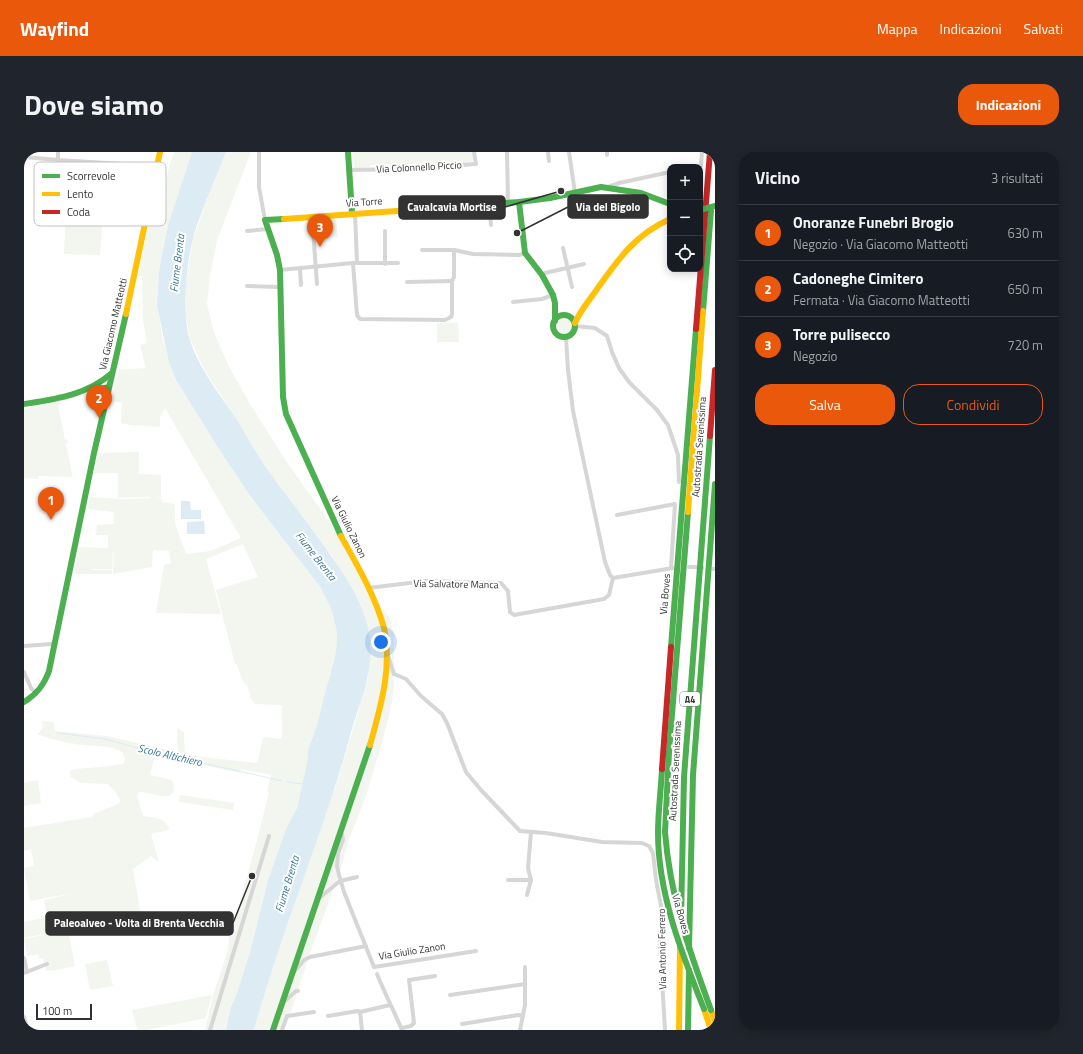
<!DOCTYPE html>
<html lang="it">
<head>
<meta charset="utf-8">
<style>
  body { margin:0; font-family:"Titillium Web",sans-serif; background:#20242c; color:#f1f3f6 }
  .controls { position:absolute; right:12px; top:12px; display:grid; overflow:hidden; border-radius:8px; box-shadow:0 2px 10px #0003 }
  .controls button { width:36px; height:36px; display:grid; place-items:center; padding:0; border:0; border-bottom:1px solid #363941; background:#171b24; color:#f1f3f6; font:20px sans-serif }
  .scale { position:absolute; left:12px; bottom:10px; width:56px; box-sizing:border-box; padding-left:4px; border:2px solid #323232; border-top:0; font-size:11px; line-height:14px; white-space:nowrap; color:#323232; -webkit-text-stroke:3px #fff; paint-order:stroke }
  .you { position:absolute; left:357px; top:490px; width:14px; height:14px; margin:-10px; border:3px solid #fff; border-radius:50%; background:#1a73e8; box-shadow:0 0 0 6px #1a73e833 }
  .badge { display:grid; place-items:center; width:26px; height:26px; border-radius:50%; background:#ea580c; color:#fff; font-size:13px; font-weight:700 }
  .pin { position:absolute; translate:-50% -33px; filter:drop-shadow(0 1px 2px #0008) }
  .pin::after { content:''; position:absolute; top:21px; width:14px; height:12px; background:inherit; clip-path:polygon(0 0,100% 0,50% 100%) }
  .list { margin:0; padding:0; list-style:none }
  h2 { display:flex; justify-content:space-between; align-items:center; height:52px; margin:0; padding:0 16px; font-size:17px }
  h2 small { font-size:13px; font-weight:400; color:#9ea1a6 }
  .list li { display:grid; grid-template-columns:26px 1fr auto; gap:12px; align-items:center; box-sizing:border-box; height:56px; padding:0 16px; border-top:1px solid #363941 }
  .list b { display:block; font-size:15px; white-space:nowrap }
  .list p { margin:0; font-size:13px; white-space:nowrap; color:#9ea1a6 }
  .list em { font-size:13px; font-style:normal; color:#9ea1a6 }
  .actions { display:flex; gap:8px; padding:12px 16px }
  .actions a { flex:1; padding:9px 0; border:1px solid #ea580c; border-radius:16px; text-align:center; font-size:14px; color:#ea580c }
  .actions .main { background:#ea580c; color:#fff }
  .icon { flex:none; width:22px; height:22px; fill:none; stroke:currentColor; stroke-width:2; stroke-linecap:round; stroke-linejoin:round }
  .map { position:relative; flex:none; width:691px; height:878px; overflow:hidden; border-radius:16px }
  header { display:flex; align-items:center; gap:24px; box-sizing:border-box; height:56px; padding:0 20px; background:#ea580c; color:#fff }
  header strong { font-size:19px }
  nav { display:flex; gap:22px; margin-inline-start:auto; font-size:14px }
  .intro { display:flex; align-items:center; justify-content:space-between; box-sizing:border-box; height:96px; padding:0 24px }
  h1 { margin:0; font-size:28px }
  .button { padding:10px 18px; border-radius:16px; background:#ea580c; color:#fff; font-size:14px; font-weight:700 }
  main { display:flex; gap:24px; padding:0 24px }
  aside { flex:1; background:#171b24; border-radius:16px; box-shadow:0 2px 10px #0003 }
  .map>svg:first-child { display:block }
  .green { fill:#f3f6ee }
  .water { fill:#dcebf4 }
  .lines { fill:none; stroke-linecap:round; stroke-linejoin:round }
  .stream { stroke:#dcebf4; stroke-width:1 }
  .street-tunnel { stroke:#d6d6d6; stroke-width:4; stroke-dasharray:4 2; stroke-linecap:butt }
  .street { stroke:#d6d6d6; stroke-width:4 }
  .fast { stroke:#4caf50; stroke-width:6 }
  .slow { stroke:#ffc107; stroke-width:6 }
  .jam { stroke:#c62828; stroke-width:6 }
  .fast-bridge { stroke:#4caf50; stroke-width:6 }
  .jam-bridge { stroke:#c62828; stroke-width:6 }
  .labels { text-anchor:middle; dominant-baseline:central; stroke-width:4; stroke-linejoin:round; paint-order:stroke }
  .shield { fill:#fff; stroke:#707070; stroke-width:1 }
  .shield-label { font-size:9px; font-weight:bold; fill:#323232 }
  .street-label { font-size:10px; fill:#323232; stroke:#fff }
  .water-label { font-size:11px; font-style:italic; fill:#3b7899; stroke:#fff }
  .key { fill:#fff; stroke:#c2c2c2; stroke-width:1 }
  .key-label { font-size:11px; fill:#323232 }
  .leader { fill:none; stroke:#323232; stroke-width:1.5 }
  .callout-dot { fill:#323232; stroke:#fff; stroke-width:1.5 }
  .callout { fill:#323232; stroke:#323232; stroke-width:1.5 }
  .callout-label { font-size:11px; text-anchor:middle; font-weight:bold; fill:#fff }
</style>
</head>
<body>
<header>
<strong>Wayfind</strong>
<nav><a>Mappa</a><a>Indicazioni</a><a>Salvati</a></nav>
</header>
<div class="intro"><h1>Dove siamo</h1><a class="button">Indicazioni</a></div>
<main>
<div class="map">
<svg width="691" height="878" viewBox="0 0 691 878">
  <rect width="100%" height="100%" fill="#fff"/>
  <!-- green -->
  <g class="green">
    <path d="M150 0H168L144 73 135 119 133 154 139 188 152 228 200 305 227 345 297 436 308 459 313 480V490L311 505 300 545 293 573 284 598 283 611 273 656 262 677 244 728 226 800 213 841 207 855 202 878H181L189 843 204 798 205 783 209 775 235 681 245 640 243 639 247 623 217 617 216 621 131 603 126 623 148 628C157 654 131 641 117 640L114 641 113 644 119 664C130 666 143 665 145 678L127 682 135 710 129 706 122 697 127 704 109 717 117 764 0 786V770L23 765 20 748 50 741 6 749 0 716 10 714 7 697 0 699V676L67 665 68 667 69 662 94 652 96 650V648L91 639 84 632 57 631 46 625V619L51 617 77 615 99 612 101 608 99 601C87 592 74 595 59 593 46 592 26 587 13 582 19 578 19 576 18 569L30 570 31 579 82 584 154 600 153 576 160 580 161 603 232 611 234 609 239 585 258 587V553L231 552 227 547 223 533 219 530 213 513 211 512 192 438 234 425 219 392 182 407 197 462 132 461 140 413 147 411 145 399 129 398 128 415 89 422 90 396 88 417H69V418H88V422H50L55 395 84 396V383H72L73 373 90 372V360L64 357 66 345 94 347 126 346V349V345L94 346V321H70L74 301 115 300V322L137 323V345L131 346H137L138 350 146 351 151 353V371L162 402 187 399 217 386 141 256 136 265V275L106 273 97 271 98 251 111 253 123 252 111 253 87 249 95 218 122 216 116 193 123 191 119 168 118 124H114L124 72 128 73 134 60 137 42Z"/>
    <polygon points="202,0 227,0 193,88 186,124 183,152 189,177 204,213 226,252 260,306 314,382 343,436 365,465 370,483 370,537 365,564 357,594 341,647 325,687 316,719 285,804 265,866 260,878 230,878 244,829 316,621 344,526 344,478 332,445 323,428 308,404 272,358 233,303 220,279 181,219 166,187 162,165 162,130 169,87 186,39"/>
    <polygon points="329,0 449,0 449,10 380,15 380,12 346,13 346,15 330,17"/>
    <polygon points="42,51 80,53 76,103 40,102"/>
    <polygon points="312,65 314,85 292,87 291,67"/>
    <circle cx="541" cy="174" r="8"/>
    <polygon points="413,171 434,171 435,190 413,190"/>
    <polygon points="36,249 36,253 34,253 41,288 43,287 44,291 41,292 42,293 49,325 14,324 14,327 0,326 0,257"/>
    <polygon points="14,628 17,651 0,654 0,631"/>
    <polygon points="156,643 210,651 209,658 155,650"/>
    <polygon points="44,778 51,814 27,819 26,818 22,819 19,806 15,807 14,802 3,804 0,787"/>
    <polygon points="83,808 89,834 66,838 61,812"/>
    <polygon points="188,843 182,866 123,878 113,878 108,858"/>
  </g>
  <!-- water -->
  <g class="water">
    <path d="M168 0H202C192 25 181 50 172 76 163 104 159 146 163 176 168 208 195 241 213 268 221 280 227 293 235 305 252 331 271 354 289 379 313 412 341 446 346 488 348 514 342 535 334 558 328 575 324 592 319 609 292 699 255 787 230 878H202L207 855 213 841 226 800 244 728 262 677 273 656 283 611 284 598 293 573 300 545 311 505 313 490V480L308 459 297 436 227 345 200 305 152 228 145 210 133 154 135 119 144 73Z"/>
    <polygon points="157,349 166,349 167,358 177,358 177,367 157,367"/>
    <polygon points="180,369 181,382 163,382 163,370"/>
  </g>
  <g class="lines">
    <!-- stream -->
    <g class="stream">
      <polyline points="33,581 81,587 135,602 206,617 258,629"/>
      <polyline points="263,630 278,632"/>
    </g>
    <!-- street-tunnel -->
    <polyline class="street-tunnel" points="670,415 691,417"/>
    <!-- street -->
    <g class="street">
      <polyline points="34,0 34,8 133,14"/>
      <polyline points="235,0 235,35 241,68"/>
      <polyline points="483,0 484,50"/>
      <polyline points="524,0 525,9"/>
      <polyline points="545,0 551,41"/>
      <polyline points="583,0 583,3"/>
      <polyline points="0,5 34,8"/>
      <polyline points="671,15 677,14 678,0"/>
      <polyline points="325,18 380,17 452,12 450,0"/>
      <polyline points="584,35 595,31 646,20"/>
      <polyline points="465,51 467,73"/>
      <polyline points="331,61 333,111"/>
      <polyline points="288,64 293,132"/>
      <polyline points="223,79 244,77"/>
      <polyline points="539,96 548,135"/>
      <polyline points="398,98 430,98 449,102 495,103 501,101"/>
      <polyline points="329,111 333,163 336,167 421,168 427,165 428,162 428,129 430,125 430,98"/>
      <polyline points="361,112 361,79"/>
      <polyline points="276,117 277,133"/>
      <polyline points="256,118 329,111 374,111"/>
      <polyline points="518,123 521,121 560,112"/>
      <polyline points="383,130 428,129"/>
      <polyline points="223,134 256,135"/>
      <polyline points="489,150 518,147 529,143"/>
      <polyline points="551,174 571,176 583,184 588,200 595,216 605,230 633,258 644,273 654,303 655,330"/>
      <polyline points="542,185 544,218 549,259 581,410 586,423 589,426"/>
      <polyline points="593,363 651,352 647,416"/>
      <polyline points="665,415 670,415"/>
      <polyline points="589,426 649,416"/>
      <polyline points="344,436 402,429 477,431 484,439 486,460 490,463 580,447 585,443 589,426"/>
      <polyline points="0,494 27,492 31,493"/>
      <polyline points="364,504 370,522 382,527 397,544 418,562 423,571 442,620 457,638 496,679 522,681 578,690 618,691 625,694 629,701 632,728 638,759 636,794 641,878"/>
      <polyline points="0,520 7,536 12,542"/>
      <polyline points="316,680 318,682 319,688 314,701 313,714 315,723 320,740 350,815 452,799"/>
      <polyline points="484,728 507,728"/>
      <polyline points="503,743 507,728 504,716 507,680"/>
      <polyline points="294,747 316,729 333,725"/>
      <polyline points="0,806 3,820"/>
      <polyline points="270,820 280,808 286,805 342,794"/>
      <polyline points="0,821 23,812"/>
      <path d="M353 822C361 842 370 859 378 878"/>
      <polyline points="426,843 501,832"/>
      <polyline points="259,849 261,849 272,839 274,839"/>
      <polyline points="304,864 334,859 336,860"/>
      <polyline points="0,865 4,878"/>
      <polyline points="438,872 494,863 499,864"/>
      <polyline points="378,876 387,874 390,871 385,828 411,824"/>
      <polyline points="186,878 245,684"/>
      <polyline points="258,878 263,864 290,860"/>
      <polyline points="338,878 336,860 366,853"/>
      <polyline points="496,878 501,853 501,815"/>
    </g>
    <!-- fast -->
    <g class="fast">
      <polyline points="324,0 328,61"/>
      <polyline points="495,50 501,101 518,123 529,143 531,151 531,169"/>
      <polyline points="443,54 495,50 526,46 577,35 617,41 646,52"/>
      <polyline points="260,67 241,68 253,103 256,118 259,245 262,262 317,384"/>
      <polyline points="679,159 687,59"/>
      <circle cx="540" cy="174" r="11"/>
      <polyline points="68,237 77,237 85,235"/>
      <path d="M0 252C32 247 63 243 88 221"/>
      <polyline points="647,495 672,177"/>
      <path d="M0 550C13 542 20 533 25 519L70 301 102 162"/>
      <polyline points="641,680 645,600 664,360"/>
      <polyline points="657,768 660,625 686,284"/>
      <polyline points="665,796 669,623 691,332"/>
      <polyline points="249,878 346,593"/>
      <polyline points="664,878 665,818"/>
    </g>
    <!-- slow -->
    <g class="slow">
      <polyline points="260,67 443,54"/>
      <polyline points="102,162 136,0"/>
      <path d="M551 171C556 159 564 150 571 140 593 109 610 83 646 67"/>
      <polyline points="664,360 679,159"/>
      <path d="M317 384C333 413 351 443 360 476 369 514 356 557 346 593"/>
      <polyline points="680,857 687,878"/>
      <polyline points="687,858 691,870"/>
      <polyline points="655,878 656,795"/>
    </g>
    <!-- jam -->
    <g class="jam">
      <polyline points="672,177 686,0"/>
      <polyline points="686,284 691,218"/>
    </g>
    <!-- fast-bridge -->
    <g class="fast-bridge">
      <polyline points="676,58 691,54"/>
      <path d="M638 617C637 638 634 660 634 681 634 742 658 802 680 857"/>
      <path d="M641 680C646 745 665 798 687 858"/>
    </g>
    <!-- jam-bridge -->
    <polyline class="jam-bridge" points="638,617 647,495"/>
  </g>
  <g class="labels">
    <!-- shield labels -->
    <rect class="shield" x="656" y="540" width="20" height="14" rx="3"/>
    <g class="shield-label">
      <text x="666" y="547">A4</text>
    </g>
    <!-- street labels -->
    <g class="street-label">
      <text transform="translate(395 15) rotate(-3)">Via Colonnello Piccio</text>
      <text transform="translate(340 50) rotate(-4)">Via Torre</text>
      <text transform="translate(89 172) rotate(-77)">Via Giacomo Matteotti</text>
      <text transform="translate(675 295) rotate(-86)">Autostrada Serenissima</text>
      <text transform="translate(325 375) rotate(64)">Via Giulio Zanon</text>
      <text transform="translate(432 432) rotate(1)">Via Salvatore Manca</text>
      <text transform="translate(641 442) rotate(-85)">Via Boves</text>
      <text transform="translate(651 619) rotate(-87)">Autostrada Serenissima</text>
      <text transform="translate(657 762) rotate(74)">Via Boves</text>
      <text transform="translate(638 797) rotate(-91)">Via Antonio Ferrero</text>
      <text transform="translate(388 799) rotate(-9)">Via Giulio Zanon</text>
    </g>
    <!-- water labels -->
    <g class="water-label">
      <text transform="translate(153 111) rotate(-83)">Fiume Brenta</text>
      <text transform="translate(292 404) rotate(52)">Fiume Brenta</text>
      <text transform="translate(146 603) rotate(13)">Scolo Altichiero</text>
      <text transform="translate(263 732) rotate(-73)">Fiume Brenta</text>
    </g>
  </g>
  <!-- legend -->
  <rect x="10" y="10" width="132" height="64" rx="6" class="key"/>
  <rect x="18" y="22" width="18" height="4" fill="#4caf50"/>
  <rect x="18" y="40" width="18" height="4" fill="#ffc107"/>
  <rect x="18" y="58" width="18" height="4" fill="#c62828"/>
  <g class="key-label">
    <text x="43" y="28">Scorrevole</text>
    <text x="43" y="46">Lento</text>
    <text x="43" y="64">Coda</text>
  </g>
  <!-- callouts -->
  <path class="leader" d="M493 81L544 55M537 39L481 55M228 724L209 771"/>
  <g class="callout-dot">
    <circle cx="493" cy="81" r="4"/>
    <circle cx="537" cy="39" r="4"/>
    <circle cx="228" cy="724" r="4"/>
  </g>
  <g class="callout">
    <rect x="544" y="43" width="80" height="23" rx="4"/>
    <rect x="375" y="44" width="106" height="23" rx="4"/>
    <rect x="22" y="760" width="187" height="23" rx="4"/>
  </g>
  <g class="callout-label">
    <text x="584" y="59">Via del Bigolo</text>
    <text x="428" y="59">Cavalcavia Mortise</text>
    <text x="115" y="775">Paleoalveo - Volta di Brenta Vecchia</text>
  </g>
</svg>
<div class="controls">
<button>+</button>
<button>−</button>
<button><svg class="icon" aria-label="locate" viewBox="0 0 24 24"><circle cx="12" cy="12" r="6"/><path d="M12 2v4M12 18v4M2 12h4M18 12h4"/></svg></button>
</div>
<div class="scale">100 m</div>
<div class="you"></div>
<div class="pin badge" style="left:27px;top:368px">1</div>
<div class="pin badge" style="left:75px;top:266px">2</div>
<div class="pin badge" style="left:296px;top:95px">3</div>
</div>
<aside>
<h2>Vicino<small>3 risultati</small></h2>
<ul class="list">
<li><span class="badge">1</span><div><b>Onoranze Funebri Brogio</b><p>Negozio · Via Giacomo Matteotti</p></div><em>630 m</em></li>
<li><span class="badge">2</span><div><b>Cadoneghe Cimitero</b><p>Fermata · Via Giacomo Matteotti</p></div><em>650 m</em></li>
<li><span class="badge">3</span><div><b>Torre pulisecco</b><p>Negozio</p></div><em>720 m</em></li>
</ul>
<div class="actions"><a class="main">Salva</a><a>Condividi</a></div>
</aside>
</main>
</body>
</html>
